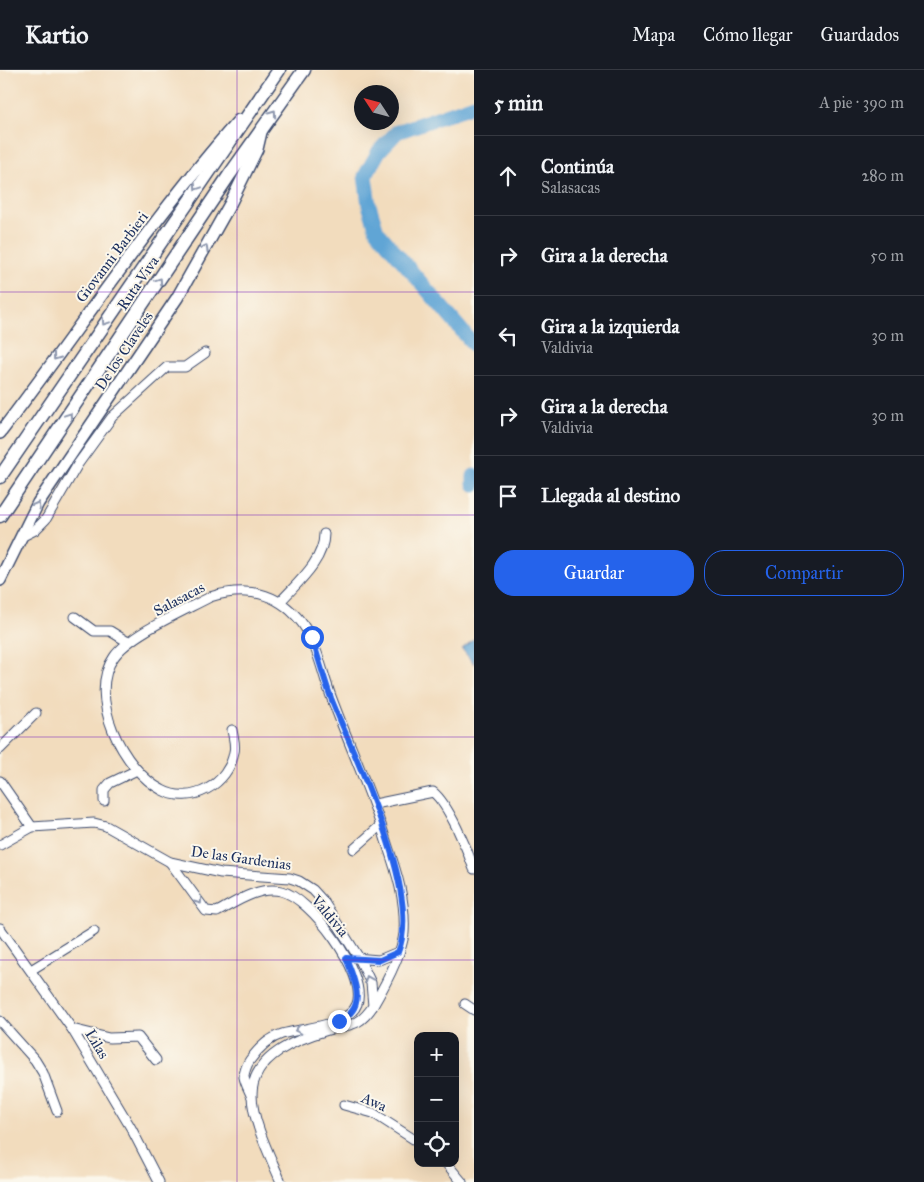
<!DOCTYPE html>
<html lang="es">
<head>
<meta charset="utf-8">
<style>
  body { margin:0; font-family:"IM FELL Great Primer",serif; background:#20242c; color:#f1f3f6 }
  .controls { position:absolute; right:15px; bottom:15px; display:grid; overflow:hidden; border-radius:10px; box-shadow:0 5px 20px #0002 }
  .controls button { width:45px; height:45px; display:grid; place-items:center; padding:0; border:0; border-bottom:1px solid #363941; background:#171b24; color:#f1f3f6; font:25px sans-serif }
  .compass { position:absolute; left:354px; top:15px; width:45px; height:45px; border-radius:50%; background:#171b24; box-shadow:0 5px 20px #0002; rotate:306deg }
  .stop { position:absolute; width:15px; height:15px; margin:-11px; border:4px solid #2563eb; border-radius:50%; background:#fff }
  .stop.end { background:#2563eb; border-color:#fff; box-shadow:0 1px 5px #0008 }
  .list { margin:0; padding:0; list-style:none }
  h2 { display:flex; justify-content:space-between; align-items:center; height:65px; margin:0; padding:0 20px; font-size:21px }
  h2 small { font-size:16px; font-weight:400; color:#9ea1a6 }
  .list li { display:grid; grid-template-columns:32px 1fr auto; gap:15px; align-items:center; box-sizing:border-box; height:80px; padding:0 20px; border-top:1px solid #363941 }
  .list b { display:block; font-size:19px; white-space:nowrap }
  .list p { margin:0; font-size:16px; white-space:nowrap; color:#9ea1a6 }
  .list em { font-size:16px; font-style:normal; color:#9ea1a6 }
  .actions { display:flex; gap:10px; padding:15px 20px }
  .actions a { flex:1; padding:11px 0; border:1px solid #2563eb; border-radius:20px; text-align:center; font-size:18px; color:#2563eb }
  .actions .main { background:#2563eb; color:#fff }
  .icon { flex:none; width:28px; height:28px; fill:none; stroke:currentColor; stroke-width:2; stroke-linecap:round; stroke-linejoin:round }
  .map { position:relative; flex:none; width:474px; height:1112px; overflow:hidden }
  header { display:flex; align-items:center; gap:30px; box-sizing:border-box; height:70px; padding:0 25px; background:#171b24; border-bottom:1px solid #363941 }
  header strong { font-size:24px }
  nav { display:flex; gap:28px; margin-inline-start:auto; font-size:18px }
  main { display:flex }
  aside { flex:1; background:#171b24 }
  .map>svg:first-child { display:block }
  .water { fill:#60a5d5; stroke:#3e6a9a }
  .lines { fill:none; stroke-linecap:round; stroke-linejoin:round }
  .river { stroke:#60a5d5; stroke-width:15 }
  .minor-casing { stroke:#3b496c; stroke-width:11 }
  .major-casing { stroke:#3b496c; stroke-width:14 }
  .highway-casing { stroke:#3b496c; stroke-width:15 }
  .minor { stroke:#fff; stroke-width:9 }
  .major { stroke:#fff; stroke-width:11 }
  .highway { stroke:#fff; stroke-width:12 }
  .oneway { stroke:#8d97ae }
  .route { stroke:#2563eb; stroke-width:6 }
  .grid { fill:none; stroke:#7b2cbf; stroke-width:1; stroke-opacity:0.55 }
  .labels { text-anchor:middle; dominant-baseline:central; stroke-width:4; stroke-linejoin:round; paint-order:stroke }
  .street-label { font-size:15px; fill:#1b2f5e; stroke:#fbf7ec }
</style>
</head>
<body>
<header>
<strong>Kartio</strong>
<nav><a>Mapa</a><a>Cómo llegar</a><a>Guardados</a></nav>
</header>
<main>
<div class="map">
<svg width="474" height="1112" viewBox="0 0 474 1112">
  <rect width="100%" height="100%" fill="#fbf7ec"/>
  <filter id="ink" filterUnits="userSpaceOnUse"><feTurbulence type="fractalNoise" baseFrequency=".02" numOctaves="2"/><feDisplacementMap in="SourceGraphic" scale="10" xChannelSelector="R" yChannelSelector="G"/><feConvolveMatrix kernelMatrix="1 2 1 2 8 2 1 2 1" color-interpolation-filters="sRGB"/></filter>
  <filter id="wash" filterUnits="userSpaceOnUse"><feTurbulence type="fractalNoise" baseFrequency=".0096" numOctaves="4" result="noise"/><feDisplacementMap in="SourceGraphic" scale="20" xChannelSelector="R" yChannelSelector="G"/><feGaussianBlur stdDeviation="1.12" result="paint"/><feColorMatrix in="noise" values="0 0 0 0 0 0 0 0 0 0 0 0 0 0 0 0 0 1.4 0 .05"/><feComposite in="paint" operator="in"/></filter>
  <g filter="url(#wash)">
    <rect width="100%" height="100%" fill="#f2dcbd"/>
    <!-- water -->
    <polygon class="water" points="474,569 474,594 462,579"/>
    <g class="lines">
      <!-- river -->
      <g class="river">
        <polyline points="474,35 397,62 379,81 365,106 369,135 377,161 474,275"/>
        <polyline points="474,406 474,414"/>
      </g>
    </g>
  </g>
  <g filter="url(#ink)">
    <g class="lines">
      <!-- minor casing -->
      <g class="minor-casing">
        <g id="minor">
          <polyline points="21,467 35,460 46,449 78,394 112,347 167,297 185,297 205,283"/>
          <path d="M280 532C297 513 324 491 324 464"/>
          <polyline points="75,547 94,561 110,561 128,572"/>
          <path d="M232 660C233 667 236 675 234 682 229 714 191 736 162 720 123 700 86 626 114 587 130 564 184 541 210 527 239 518 267 519 291 541 317 564 320 598 332 629 350 677 372 724 387 774 397 803 406 831 404 863 402 885 384 917 373 936"/>
          <polyline points="0,679 36,643"/>
          <polyline points="0,711 32,757"/>
          <polyline points="104,731 104,720 110,713 137,700"/>
          <path d="M375 734 433 722C449 735 467 779 474 799"/>
          <path d="M0 775 32 757 94 753 106 756 170 792 221 803 290 808 299 811 313 820 323 831 359 888 371 913 373 936C359 957 351 954 328 960 297 969 252 986 252 1025 252 1051 271 1088 281 1112"/>
          <polyline points="354,779 381,755"/>
          <path d="M170 792 206 841 217 842C236 832 258 816 281 821 310 827 368 904 357 934 349 956 302 958 282 964 269 968 258 979 250 990 247 994 244 1002 244 1007 245 1013 249 1020 251 1025"/>
          <polyline points="0,858 72,959 131,1058 159,1112"/>
          <polyline points="355,888 379,890 398,882"/>
          <polyline points="31,900 94,861"/>
          <polyline points="465,934 474,940"/>
          <polyline points="0,951 35,990 43,1003 57,1041"/>
          <polyline points="72,959 109,968 138,967 156,990"/>
          <polyline points="344,1035 373,1043 418,1072"/>
          <polyline points="446,1093 462,1112"/>
        </g>
      </g>
      <!-- major casing -->
      <g class="major-casing">
        <g id="major">
          <path d="M0 363C80 259 152 148 239 50"/>
          <polyline points="0,510 38,433 177,228 230,134 257,79 261,62"/>
        </g>
      </g>
      <!-- highway casing -->
      <g class="highway-casing">
        <g id="highway">
          <polyline points="0,407 279,0"/>
          <polyline points="0,446 230,104 304,0"/>
        </g>
      </g>
      <!-- minor -->
      <use href="#minor" class="minor"/>
      <!-- major -->
      <use href="#major" class="major"/>
      <!-- highway -->
      <use href="#highway" class="highway"/>
    </g>
    <!-- one-way arrows -->
    <defs><path id="oneway-chevron" d="M-2-3.5L2.5 0L-2 3.5" fill="none" stroke-width="1.6" stroke-linecap="round" stroke-linejoin="round" transform="scale(1.25)"/></defs>
    <g class="oneway">
      <use href="#oneway-chevron" transform="translate(273 43) rotate(-55)"/>
      <use href="#oneway-chevron" transform="translate(197 117) rotate(124)"/>
      <use href="#oneway-chevron" transform="translate(205 178) rotate(-61)"/>
      <use href="#oneway-chevron" transform="translate(159 211) rotate(-56)"/>
      <use href="#oneway-chevron" transform="translate(105 252) rotate(124)"/>
      <use href="#oneway-chevron" transform="translate(56 287) rotate(126)"/>
      <use href="#oneway-chevron" transform="translate(69 346) rotate(-56)"/>
      <use href="#oneway-chevron" transform="translate(37 435) rotate(-61)"/>
      <use href="#oneway-chevron" transform="translate(199 831) rotate(54)"/>
      <use href="#oneway-chevron" transform="translate(368 909) rotate(-112)"/>
      <use href="#oneway-chevron" transform="translate(298 960) rotate(167)"/>
    </g>
  </g>
  <g class="lines" filter="url(#ink)">
    <!-- route -->
    <path class="route" d="M312 567C318 587 324 608 331 628 354 687 423 823 398 882L380 890 346 888C355 911 368 938 339 951"/>
  </g>
  <!-- grid -->
  <path class="grid" d="M237 0V1112M0 222H474M0 445H474M0 667H474M0 890H474"/>
  <g class="labels">
    <!-- street labels -->
    <g class="street-label">
      <text transform="translate(112 187) rotate(-53)">Giovanni Barbieri</text>
      <text transform="translate(138 213) rotate(-56)">Ruta Viva</text>
      <text transform="translate(124 281) rotate(-56)">De los Claveles</text>
      <text transform="translate(179 529) rotate(-28)">Salasacas</text>
      <text transform="translate(241 788) rotate(8)">De las Gardenias</text>
      <text transform="translate(330 846) rotate(50)">Valdivia</text>
      <text transform="translate(97 974) rotate(59)">Lilas</text>
      <text transform="translate(374 1032) rotate(23)">Awa</text>
    </g>
  </g>
</svg>
<div class="controls">
<button>+</button>
<button>−</button>
<button><svg class="icon" aria-label="locate" viewBox="0 0 24 24"><circle cx="12" cy="12" r="6"/><path d="M12 2v4M12 18v4M2 12h4M18 12h4"/></svg></button>
</div>
<svg class="compass" viewBox="-18 -18 36 36"><path d="M0-13l5 13h-10z" fill="#e53935"/><path d="M0 13l5-13h-10z" fill="#9ea1a6"/></svg>
<div class="stop" style="left:312px;top:567px"></div>
<div class="stop end" style="left:339px;top:951px"></div>
</div>
<aside>
<h2>5 min<small>A pie · 390 m</small></h2>
<ul class="list">
<li><svg class="icon" aria-label="ahead" viewBox="0 0 24 24"><path d="M12 20V5M6 11l6-6 6 6"/></svg><div><b>Continúa</b><p>Salasacas</p></div><em>280 m</em></li>
<li><svg class="icon" aria-label="right" viewBox="0 0 24 24"><path d="M7 20v-9h11M14 6l5 5-5 5"/></svg><div><b>Gira a la derecha</b></div><em>50 m</em></li>
<li><svg class="icon" aria-label="left" viewBox="0 0 24 24"><path d="M17 20v-9H6M10 6l-5 5 5 5"/></svg><div><b>Gira a la izquierda</b><p>Valdivia</p></div><em>30 m</em></li>
<li><svg class="icon" aria-label="right" viewBox="0 0 24 24"><path d="M7 20v-9h11M14 6l5 5-5 5"/></svg><div><b>Gira a la derecha</b><p>Valdivia</p></div><em>30 m</em></li>
<li><svg class="icon" aria-label="arrive" viewBox="0 0 24 24"><path d="M6 21V4h12l-3 4 3 4H6"/></svg><div><b>Llegada al destino</b></div></li>
</ul>
<div class="actions"><a class="main">Guardar</a><a>Compartir</a></div>
</aside>
</main>
</body>
</html>
